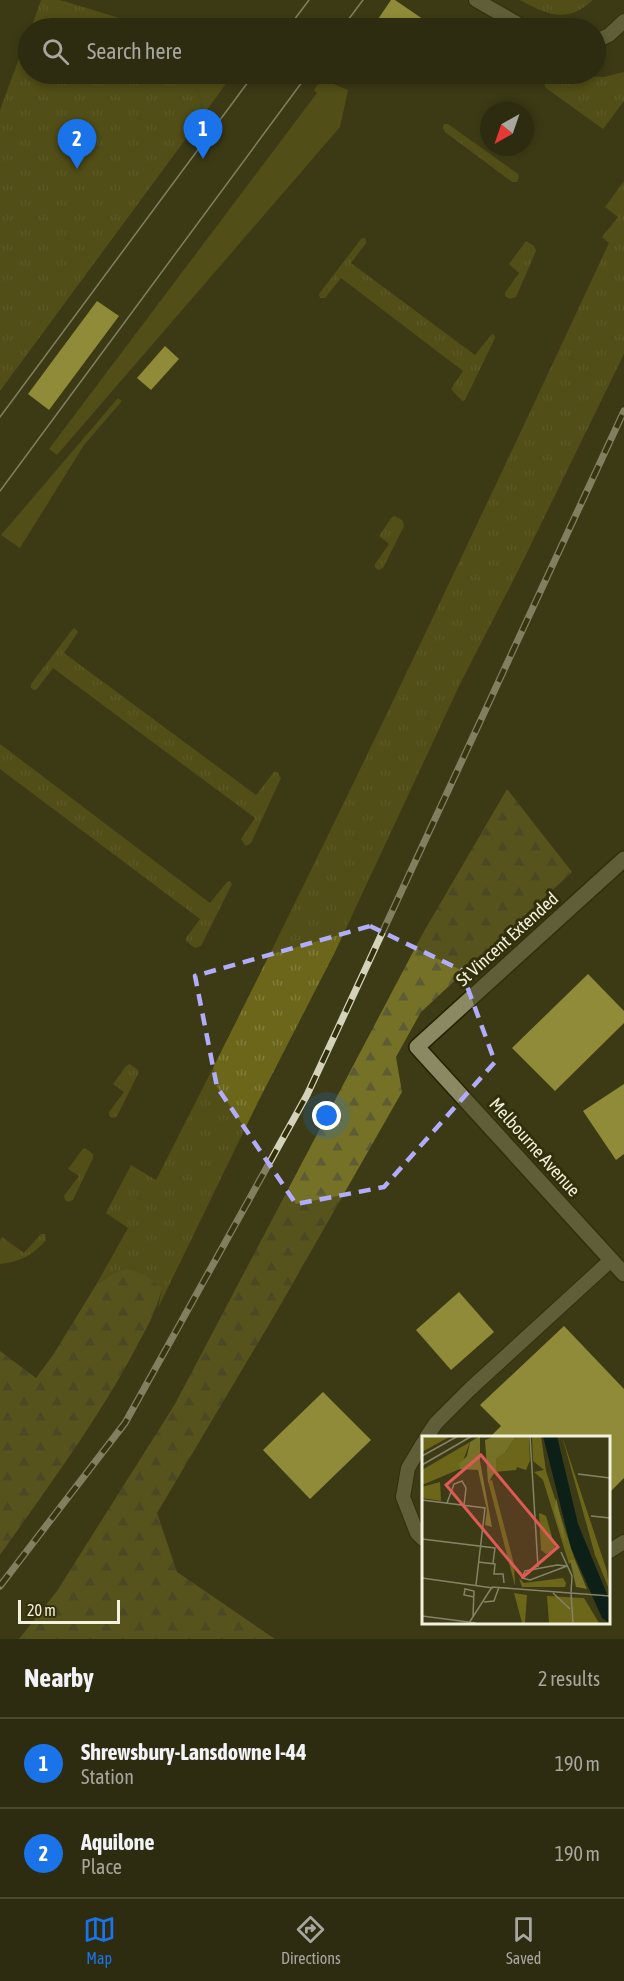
<!DOCTYPE html>
<html lang="en">
<head>
<meta charset="utf-8">
<style>
  body { margin:0; font-family:"Asap Condensed",sans-serif; background:#363419; color:#f1f3f6 }
  .compass { position:absolute; left:480px; top:102px; width:54px; height:54px; border-radius:50%; background:#2e2c10; box-shadow:0 3px 9px #0003; rotate:220deg }
  .scale { position:absolute; left:18px; bottom:15px; width:102px; box-sizing:border-box; padding-left:6px; border:3px solid #f1f1dc; border-top:0; font-size:16px; line-height:21px; white-space:nowrap; color:#f1f1dc; -webkit-text-stroke:4px #32300b; paint-order:stroke }
  .you { position:absolute; left:327px; top:1116px; width:21px; height:21px; margin:-15px; border:4px solid #fff; border-radius:50%; background:#1a73e8; box-shadow:0 0 0 9px #1a73e833 }
  .badge { display:grid; place-items:center; width:39px; height:39px; border-radius:50%; background:#1a73e8; color:#fff; font-size:20px; font-weight:700 }
  .pin { position:absolute; translate:-50% -50px; filter:drop-shadow(0 2px 3px #0008) }
  .pin::after { content:''; position:absolute; top:32px; width:21px; height:18px; background:inherit; clip-path:polygon(0 0,100% 0,50% 100%) }
  .list { margin:0; padding:0; list-style:none }
  h2 { display:flex; justify-content:space-between; align-items:center; height:78px; margin:0; padding:0 24px; font-size:26px }
  h2 small { font-size:20px; font-weight:400; color:#a7a79f }
  .list li { display:grid; grid-template-columns:39px 1fr auto; gap:18px; align-items:center; box-sizing:border-box; height:90px; padding:0 24px; border-top:2px solid #494830 }
  .list b { display:block; font-size:22px; white-space:nowrap }
  .list p { margin:0; font-size:20px; white-space:nowrap; color:#a7a79f }
  .list em { font-size:20px; font-style:normal; color:#a7a79f }
  .icon { flex:none; width:33px; height:33px; fill:none; stroke:currentColor; stroke-width:2; stroke-linecap:round; stroke-linejoin:round }
  .map { position:relative; flex:none; width:624px; height:1639px; overflow:hidden }
  .search { position:absolute; background:#2e2c10; box-shadow:0 3px 9px #0003; left:18px; right:18px; top:18px; height:66px; display:flex; align-items:center; gap:15px; box-sizing:border-box; padding:0 21px; border-radius:33px; color:#a7a79f; font-size:22px }
  .sheet { height:258px; background:#2e2c10 }
  nav { display:flex; justify-content:space-around; align-items:center; box-sizing:border-box; height:84px; border-top:2px solid #494830; background:#2e2c10; font-size:16px; color:#a7a79f }
  nav a { display:grid; justify-items:center; gap:3px }
  nav .on { color:#1a73e8 }
  .map>svg:first-child { display:block }
  .grass { fill:url(#grass-tufts) }
  .forest { fill:url(#forest-firs) }
  .garden { fill:#6b661a }
  .building { fill:#f6ed63 }
  .lines { fill:none; stroke-linecap:round; stroke-linejoin:round }
  .service-casing { stroke:#242100; stroke-width:16 }
  .minor-casing { stroke:#242100; stroke-width:18 }
  .service { stroke:#8a8962; stroke-width:14 }
  .minor { stroke:#8a8962; stroke-width:15 }
  .tram { stroke:#d3d3bb; stroke-width:1.5 }
  .rail-casing { stroke:#d3d3bb; stroke-width:7 }
  .rail { stroke:#32300b; stroke-width:4.5; stroke-dasharray:14; stroke-linecap:butt }
  .marked { fill:none; stroke:#b1adfa; stroke-width:4.5; stroke-dasharray:12 8; stroke-linejoin:round }
  .labels { text-anchor:middle; dominant-baseline:central; stroke-width:6; stroke-linejoin:round; paint-order:stroke }
  .street-label { font-size:18px; fill:#f1f1dc; stroke:#32300b }
  .inset-road { fill:none; stroke:#858365; stroke-width:1.5 }
  .view { fill:#dd5a55; fill-opacity:0.15; stroke:#dd5a55; stroke-width:3 }
  .inset-edge { fill:none; stroke:#f1f1dc; stroke-width:3 }
</style>
</head>
<body>
<div class="map">
<svg width="624" height="1639" viewBox="0 0 624 1639">
  <defs>
    <pattern id="grass-tufts" width="24" height="20" patternUnits="userSpaceOnUse" patternTransform="scale(1.5)"><rect width="24" height="20" fill="#6b661a"/><path d="M3 7l-1-3M5 7V3M7 7l1-3M15 17l-1-3M17 17v-4M19 17l1-3" fill="none" stroke="#817c3b"/></pattern>
    <pattern id="forest-firs" width="22" height="20" patternUnits="userSpaceOnUse" patternTransform="scale(1.5)"><rect width="22" height="20" fill="#757127"/><path d="M5 1l3.5 6h-7zM16 11l3.5 6h-7z" fill="#5e5c34"/></pattern>
  </defs>
  <rect width="100%" height="100%" fill="#3d3a16"/>
  <!-- grass -->
  <g class="grass">
    <polygon points="41,0 60,0 152,28 31,28"/>
    <path d="M520 0H593C567 24 547 15 520 0Z"/>
    <path d="M28 34V74H183C199 92 208 100 196 125L0 391V110Z"/>
    <polygon points="624,72 624,101 603,129 546,88 544,83 547,78 552,76 604,77"/>
    <polygon points="444,124 448,124 518,174 519,177 517,182 512,182 445,132 443,128"/>
    <path d="M624 181V354L519 569 460 684 335 952 258 1102 158 1308 162 1288 112 1274 96 1285 128 1228 106 1213 131 1165 156 1180C314 872 462 558 609 243L602 237 618 217 605 207Z"/>
    <polygon points="363,238 366,239 366,243 351,263 475,355 491,335 494,334 495,338 465,400 462,401 451,389 463,371 341,278 325,298 320,298 319,294 361,239"/>
    <polygon points="526,241 534,246 536,251 516,297 510,299 505,296 505,293 519,273 509,264"/>
    <polygon points="395,516 403,521 404,526 383,568 378,570 375,567 375,564 389,544 379,536 392,517"/>
    <polygon points="74,628 78,632 64,653 256,795 274,772 277,772 281,778 251,843 246,846 241,839 255,818 53,668 37,689 34,690 31,688 31,684 72,630"/>
    <polygon points="0,744 210,903 227,882 230,881 232,884 201,946 195,948 186,941 186,938 200,919 0,769"/>
    <polygon points="130,1064 138,1070 138,1074 117,1116 113,1118 109,1116 109,1112 124,1092 113,1084 126,1066"/>
    <polygon points="85,1148 93,1154 93,1158 73,1200 68,1202 65,1200 64,1196 79,1176 68,1169 82,1150"/>
    <path d="M41 1234H45L46 1240C33 1255 20 1262 0 1264V1240L2 1237 24 1253Z"/>
  </g>
  <!-- forest -->
  <g class="forest">
    <polygon points="507,789 572,872 421,1012 396,1057 402,1092 277,1311 157,1513 177,1572 275,1639 19,1639 57,1591 175,1404 423,933"/>
    <path d="M127 1269 144 1274 162 1288C156 1314 142 1336 130 1359 92 1428 45 1491 0 1555V1351L36 1378 53 1355 96 1285 112 1274Z"/>
  </g>
  <!-- garden -->
  <g class="garden">
    <path d="M183 74H233L196 125C208 100 199 92 183 74Z"/>
    <polygon points="322,79 348,90 340,127 57,455 49,449 317,93 314,90"/>
    <polygon points="118,398 122,401 84,445 20,548 1,535"/>
  </g>
  <!-- building -->
  <g class="building">
    <polygon points="391,0 395,0 436,28 380,28 374,25"/>
    <polygon points="97,301 119,316 49,410 28,394"/>
    <polygon points="165,346 179,359 151,390 137,378"/>
    <polygon points="588,974 624,1011 624,1023 555,1091 512,1048"/>
    <polygon points="624,1084 624,1154 616,1160 583,1111"/>
    <polygon points="459,1292 494,1332 451,1370 416,1330"/>
    <polygon points="564,1326 624,1389 624,1478 608,1494 608,1438 489,1438 501,1426 480,1405"/>
    <polygon points="323,1392 371,1440 310,1499 263,1450"/>
  </g>
  <g class="lines">
    <!-- service casing -->
    <g class="service-casing">
      <g id="service">
        <polyline points="476,0 525,28"/>
        <polyline points="596,41 609,35 624,21"/>
        <polyline points="426,1438 436,1423 470,1389 611,1260"/>
        <polyline points="423,1443 408,1468 403,1497 417,1533 423,1539"/>
        <polyline points="608,1552 624,1542"/>
      </g>
    </g>
    <!-- minor casing -->
    <g class="minor-casing">
      <polyline id="minor" points="624,859 417,1047 624,1274"/>
    </g>
    <!-- service -->
    <use href="#service" class="service"/>
    <!-- minor -->
    <use href="#minor" class="minor"/>
    <!-- tram -->
    <g class="tram">
      <polyline points="288,28 309,0"/>
      <polyline points="342,28 363,0"/>
      <polyline points="0,417 254,74"/>
      <polyline points="0,491 308,74"/>
    </g>
    <!-- rail casing -->
    <g class="rail-casing">
      <polyline id="rail" points="0,1586 125,1423 307,1095 624,411"/>
    </g>
    <!-- rail -->
    <use href="#rail" class="rail"/>
  </g>
  <!-- marked area -->
  <path d="M0 0H624V1639H0ZM370 926 461 970 495 1062 384 1187 296 1204 217 1087 195 976Z" fill="#3d3a16" fill-opacity=".55" fill-rule="evenodd"/>
  <path class="marked" d="M370 926 461 970 495 1062 384 1187 296 1204 217 1087 195 976Z"/>
  <g class="labels">
    <!-- street labels -->
    <g class="street-label">
      <text transform="translate(507 939) rotate(-42)">St Vincent Extended</text>
      <text transform="translate(535 1147) rotate(48)">Melbourne Avenue</text>
    </g>
  </g>
  <!-- overview -->
  <g transform="translate(422 1436)">
    <rect width="188" height="188" fill="#3d3a16"/>
    <path d="M5 0H29L0 16V3ZM94 0H107L108 25 104 34 95 31 94 34 73 36 74 21 83 17ZM110 0H119L124 35 153 124 147 128 121 44 112 36 122 34 111 25ZM140 0 185 135 187 153 173 119ZM48 6 38 33 0 49V34ZM70 44 92 128 93 150 66 45ZM117 77 120 78 124 80 134 114 124 118 119 114ZM97 142 102 147 141 142 144 147 143 151H100ZM92 157 105 159 103 187H100Z" fill="#6b661a"/>
    <path d="M58 0V25L70 91 63 89 65 74 56 34 38 33 37 28 45 20 48 6ZM73 0H94L83 17 74 22V34L66 47 63 4ZM134 62 141 91 143 108 132 75ZM148 124H153L165 153 154 151Z" fill="#757127"/>
    <path d="M18 46 19 65 0 62V51ZM125 160 162 162 177 187H127Z" fill="#6b661a"/>
    <path d="M121 0H135L156 88 187 163V187L180 182 149 112Z" fill="#0c2018"/>
    <path class="inset-road" d="M108 0 116 131M0 20 36 0M0 29 50 0M156 38 188 42M0 64 63 72 54 149M25 67 32 48 40 45 44 52 42 69M169 80 188 82M0 103 73 112 71 127M139 116 150 140 149 157M56 126 73 128 72 138H81L82 147M135 129 145 130 108 144 100 142 103 135ZM0 142 71 152M70 151 188 160M131 157 148 173M149 157 151 187M62 166 72 165 77 151M0 180 54 187M51 180 52 155 43 153 42 159 52 161M47 187 70 151"/>
    <path class="view" d="M59 19 136 111 101 141 24 49Z"/>
    <rect width="188" height="188" class="inset-edge"/>
  </g>
</svg>
<svg class="compass" viewBox="-18 -18 36 36"><path d="M0-13l5 13h-10z" fill="#e53935"/><path d="M0 13l5-13h-10z" fill="#a7a79f"/></svg>
<div class="scale">20 m</div>
<div class="you"></div>
<div class="pin badge" style="left:203px;top:159px">1</div>
<div class="pin badge" style="left:77px;top:169px">2</div>
<div class="search"><svg class="icon" aria-label="search" viewBox="0 0 24 24"><circle cx="10" cy="10" r="6"/><path d="M15 15l6 6"/></svg>Search here</div>
</div>
<section class="sheet">
<h2>Nearby<small>2 results</small></h2>
<ul class="list">
<li><span class="badge">1</span><div><b>Shrewsbury-Lansdowne I-44</b><p>Station</p></div><em>190 m</em></li>
<li><span class="badge">2</span><div><b>Aquilone</b><p>Place</p></div><em>190 m</em></li>
</ul>
</section>
<nav>
<a class="on"><svg class="icon" aria-label="map" viewBox="0 0 24 24"><path d="M3 6l6-2 6 2 6-2v14l-6 2-6-2-6 2zM9 4v14M15 6v14"/></svg>Map</a>
<a><svg class="icon" aria-label="directions" viewBox="0 0 24 24"><path d="M12 3l9 9-9 9-9-9zM9 14v-3h6M13 9l2 2-2 2"/></svg>Directions</a>
<a><svg class="icon" aria-label="saved" viewBox="0 0 24 24"><path d="M7 4h10v16l-5-4-5 4z"/></svg>Saved</a>
</nav>
</body>
</html>
